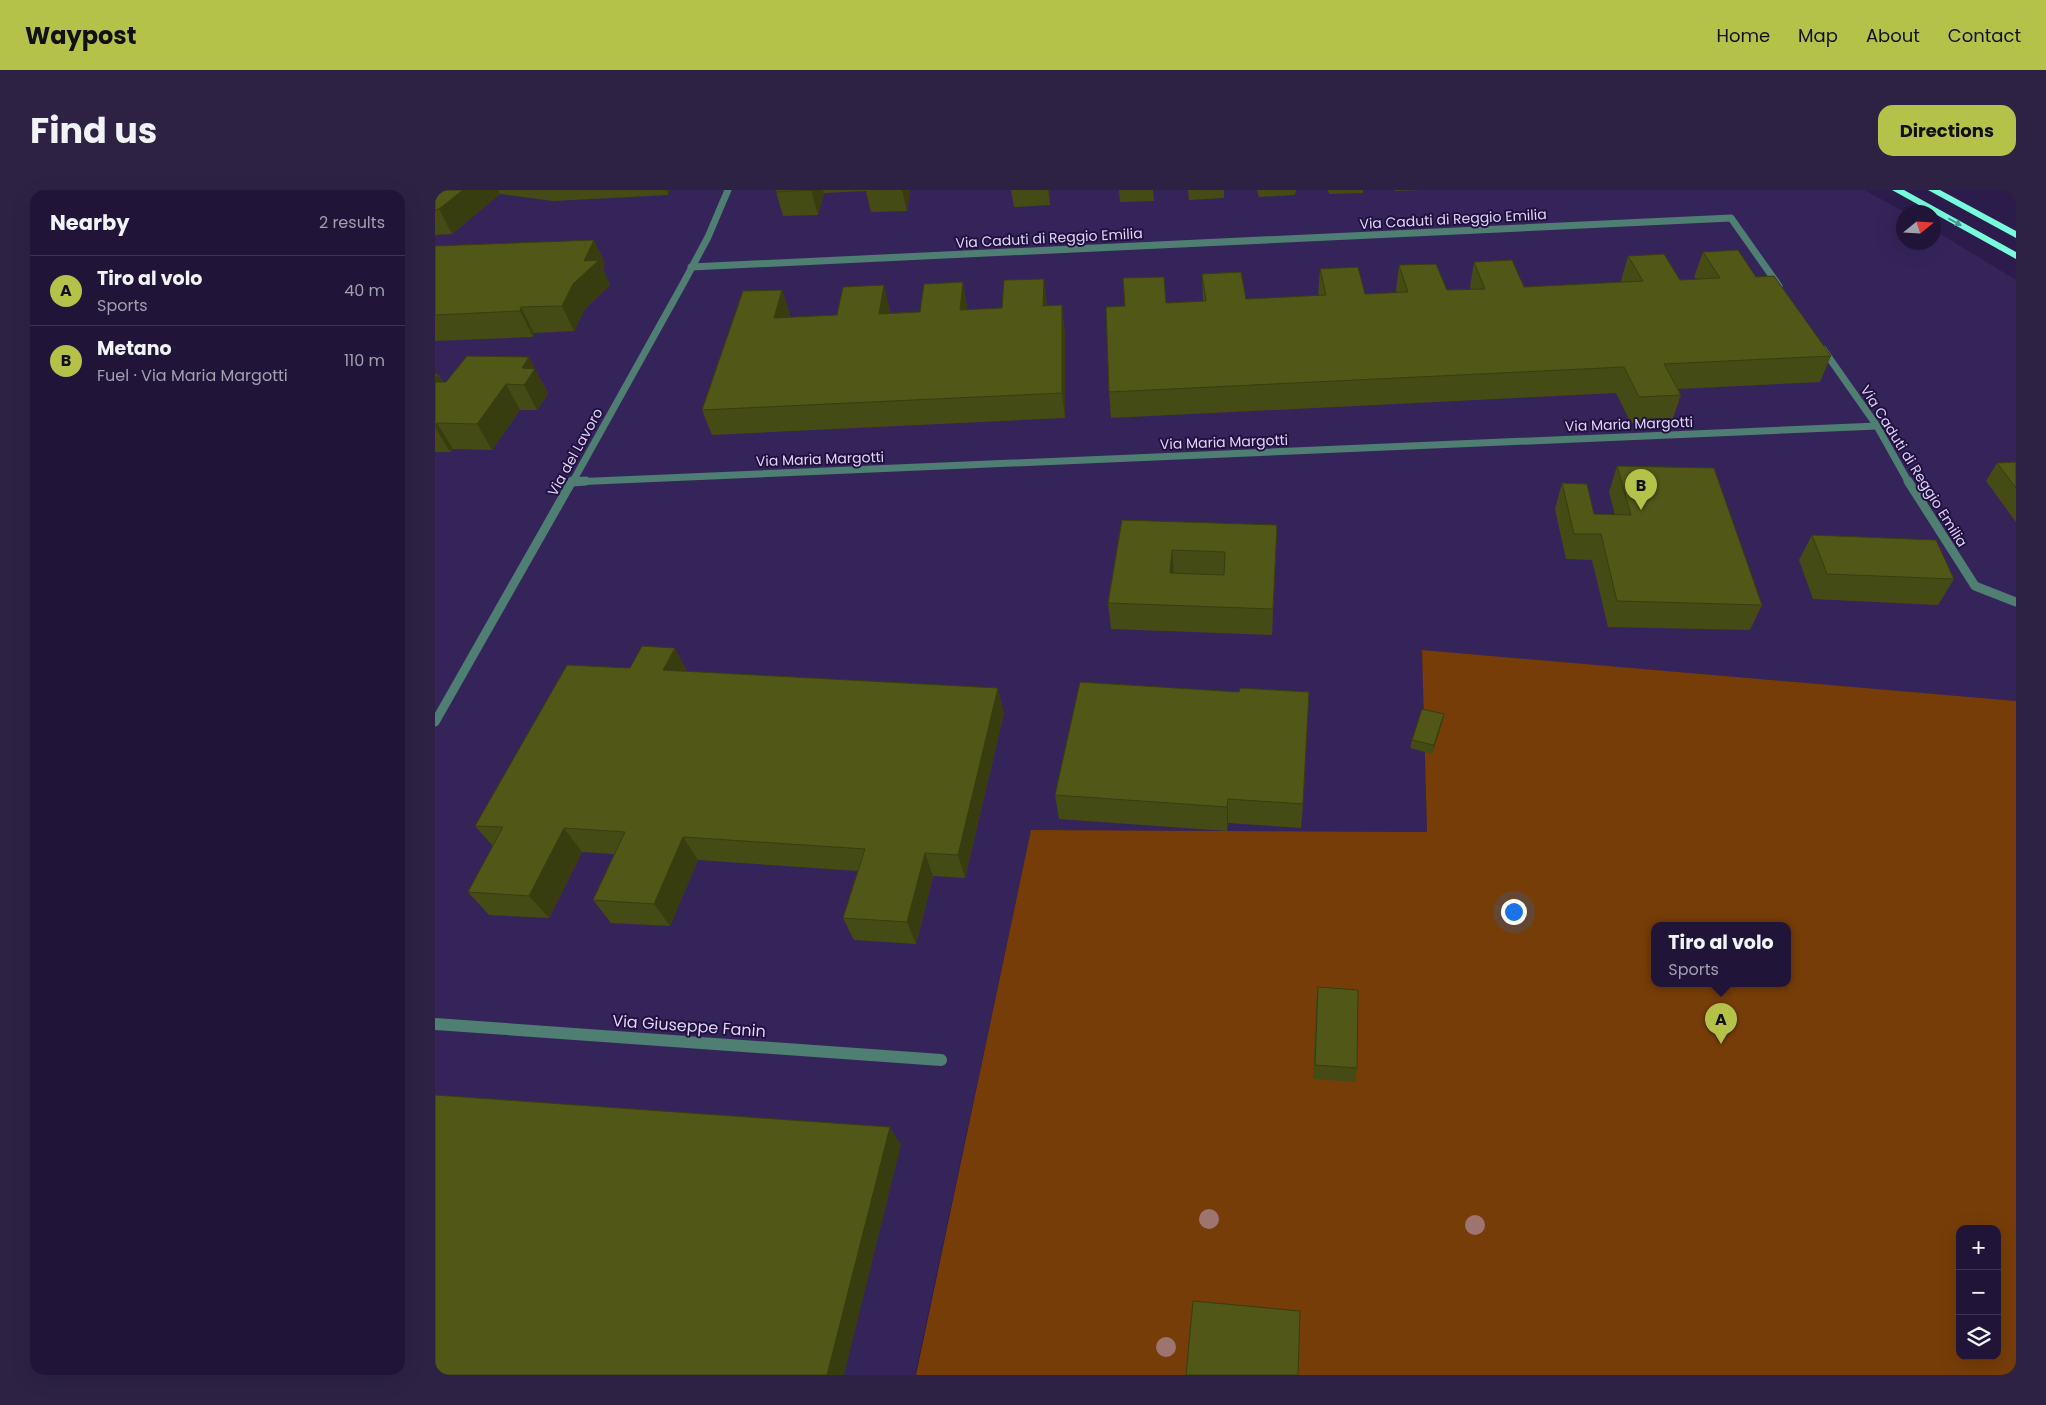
<!DOCTYPE html>
<html lang="en">
<head>
<meta charset="utf-8">
<style>
  body { margin:0; font-family:Poppins,sans-serif; background:#2d2244; color:#f1f3f6 }
  .controls { position:absolute; right:15px; bottom:15px; display:grid; overflow:hidden; border-radius:10px; box-shadow:0 5px 20px #0002 }
  .controls button { width:45px; height:45px; display:grid; place-items:center; padding:0; border:0; border-bottom:1px solid #3d3453; background:#201539; color:#f1f3f6; font:25px sans-serif }
  .compass { position:absolute; left:1461px; top:15px; width:45px; height:45px; border-radius:50%; background:#201539; box-shadow:0 5px 20px #0002; rotate:72deg }
  .you { position:absolute; left:1078px; top:721px; width:18px; height:18px; margin:-12px; border:4px solid #fff; border-radius:50%; background:#1a73e8; box-shadow:0 0 0 8px #1a73e833 }
  .badge { display:grid; place-items:center; width:32px; height:32px; border-radius:50%; background:#b4c24a; color:#111; font-size:16px; font-weight:700 }
  .pin { position:absolute; translate:-50% -41px; filter:drop-shadow(0 1px 2px #0008) }
  .pin::after { content:''; position:absolute; top:26px; width:18px; height:15px; background:inherit; clip-path:polygon(0 0,100% 0,50% 100%) }
  .popup { position:absolute; left:1216px; top:732px; width:140px; height:65px; box-sizing:border-box; display:grid; place-content:center; border-radius:10px; background:#201539; filter:drop-shadow(0 1px 4px #0005); font-size:16px; white-space:nowrap; color:#a29fae }
  .popup b { font-size:19px; color:#f1f3f6 }
  .popup::after { content:''; position:absolute; left:50%; top:100%; margin-left:-10px; border:10px solid transparent; border-top-color:#201539 }
  .list { margin:0; padding:0; list-style:none }
  h2 { display:flex; justify-content:space-between; align-items:center; height:65px; margin:0; padding:0 20px; font-size:21px }
  h2 small { font-size:16px; font-weight:400; color:#a29fae }
  .list li { display:grid; grid-template-columns:32px 1fr auto; gap:15px; align-items:center; box-sizing:border-box; height:70px; padding:0 20px; border-top:1px solid #3d3453 }
  .list b { display:block; font-size:19px; white-space:nowrap }
  .list p { margin:0; font-size:16px; white-space:nowrap; color:#a29fae }
  .list em { font-size:16px; font-style:normal; color:#a29fae }
  .icon { flex:none; width:28px; height:28px; fill:none; stroke:currentColor; stroke-width:2; stroke-linecap:round; stroke-linejoin:round }
  .map { position:relative; flex:none; width:1581px; height:1185px; overflow:hidden; border-radius:15px }
  header { display:flex; align-items:center; gap:30px; box-sizing:border-box; height:70px; padding:0 25px; background:#b4c24a; color:#111 }
  header strong { font-size:24px }
  nav { display:flex; gap:28px; margin-inline-start:auto; font-size:18px }
  .intro { display:flex; align-items:center; justify-content:space-between; box-sizing:border-box; height:120px; padding:0 30px }
  h1 { margin:0; font-size:35px }
  .button { padding:12px 22px; border-radius:15px; background:#b4c24a; color:#111; font-size:18px; font-weight:700 }
  main { display:flex; gap:30px; padding:0 30px }
  aside { flex:1; background:#201539; border-radius:15px; box-shadow:0 5px 20px #0002 }
  .map>svg:first-child { display:block }
  .built { fill:#35245a }
  .green { fill:#763d08; fill-rule:evenodd }
  .lines { fill:none; stroke-linecap:round; stroke-linejoin:round }
  .street-far2 { stroke:#4e7f72; stroke-width:7 }
  .street-far1 { stroke:#4e7f72; stroke-width:9 }
  .street { stroke:#4e7f72; stroke-width:12 }
  .highway { fill:#76fbdb; fill-rule:evenodd }
  .tree { fill:#9e7471 }
  .wall { fill:#454b14 }
  .shaded-wall { fill:#383d10 }
  .building { fill:#505717; stroke:#383d10; fill-rule:evenodd }
  .oneway { fill:#509295 }
  .labels { text-anchor:middle; dominant-baseline:central; stroke-width:4; stroke-linejoin:round; paint-order:stroke }
  .far-street-label { font-size:14px; fill:#ddd6f5; stroke:#221140 }
  .street-label { font-size:16px; fill:#ddd6f5; stroke:#221140 }
</style>
</head>
<body>
<header>
<strong>Waypost</strong>
<nav><a>Home</a><a>Map</a><a>About</a><a>Contact</a></nav>
</header>
<div class="intro"><h1>Find us</h1><a class="button">Directions</a></div>
<main>
<aside>
<h2>Nearby<small>2 results</small></h2>
<ul class="list">
<li><span class="badge">A</span><div><b>Tiro al volo</b><p>Sports</p></div><em>40 m</em></li>
<li><span class="badge">B</span><div><b>Metano</b><p>Fuel · Via Maria Margotti</p></div><em>110 m</em></li>
</ul>
</aside>
<div class="map">
<svg width="1581" height="1185" viewBox="0 0 1581 1185">
  <rect width="100%" height="100%" fill="#2b1c4c"/>
  <!-- built -->
  <polygon class="built" points="0,0 1429,0 1470,22 1468,52 1498,52 1499,40 1581,90 1581,511 987,460 992,642 596,640 480,1185 0,1185"/>
  <!-- green -->
  <path class="green" d="M987 460 1581 511V1185H481L596 640 992 642ZM1220 735H1352V793H1220ZM1525 1039H1562V1166H1525Z"/>
  <g class="lines">
    <!-- street-far2 -->
    <g class="street-far2">
      <polyline points="256,77 1296,28 1344,96"/>
      <polyline points="1388,159 1442,236 1474,293"/>
      <polyline points="137,292 1442,236"/>
      <polyline points="137,293 249,92 273,47 293,0"/>
    </g>
    <!-- street-far1 -->
    <g class="street-far1">
      <polyline points="1473,291 1540,396 1581,412"/>
      <polyline points="137,292 151,291"/>
      <polyline points="0,532 137,291"/>
    </g>
    <!-- street -->
    <polyline class="street" points="0,834 506,870"/>
    <!-- highway -->
    <g class="highway">
      <polygon points="1457,0 1469,0 1581,62 1581,69"/>
      <polygon points="1493,0 1505,0 1581,41 1581,48"/>
    </g>
  </g>
  <!-- trees -->
  <g class="tree">
    <circle cx="774" cy="1029" r="10"/>
    <circle cx="1040" cy="1035" r="10"/>
    <circle cx="731" cy="1157" r="10"/>
  </g>
  <!-- wall -->
  <g class="wall">
    <polygon points="0,0 235,0 233,5 118,11 65,4 17,44 0,45"/>
    <polygon points="341,0 475,0 472,21 436,22 431,1 389,3 383,25 348,26 341,2"/>
    <polygon points="576,0 615,0 615,15 579,17"/>
    <polygon points="684,0 718,0 719,11 685,12"/>
    <polygon points="753,0 789,0 789,8 754,10"/>
    <polygon points="822,0 861,0 860,5 824,7"/>
    <polygon points="893,0 928,0 928,3 894,4"/>
    <polygon points="960,0 986,0 960,1"/>
    <polygon points="159,50 170,74 168,79 175,95 150,119 139,141 99,143 98,147 0,151 0,56"/>
    <polygon points="1268,62 1321,87 1396,166 1385,192 1243,199 1246,205 1237,231 1196,233 1181,203 676,228 674,202 731,113 768,112 767,84 811,109 883,106 885,79 930,104 962,103 961,100 964,75 1012,100 1036,99 1035,97 1039,72 1089,97 1187,92 1186,91 1193,66 1245,90 1261,89 1259,87"/>
    <polygon points="528,92 532,117 532,120 567,118 612,114 612,116 630,140 630,228 277,245 267,220 347,100 355,125 355,127 402,125 455,120 455,123 485,122"/>
    <polygon points="0,184 3,184 8,192 108,193 113,204 102,220 85,220 57,260 18,259 15,262 0,262"/>
    <polygon points="1581,272 1581,332 1551,291 1562,273"/>
    <polygon points="1182,276 1327,415 1315,440 1173,437 1157,370 1131,369 1120,319 1127,293 1159,324 1180,325 1174,302"/>
    <polygon points="687,330 842,335 837,445 676,439 673,413"/>
    <polygon points="1377,345 1519,389 1503,415 1378,409 1364,370"/>
    <polygon points="252,482 569,523 530,688 498,686 481,754 419,750 408,728 423,681 263,670 235,736 176,733 158,710 179,664 147,662 114,728 54,725 33,702 58,656 40,636"/>
    <polygon points="645,492 868,614 866,638 793,633 792,641 624,629 620,605"/>
    <polygon points="1009,524 997,564 975,558 977,550"/>
    <polygon points="883,797 922,878 920,892 878,889 881,812"/>
  </g>
  <!-- shaded-wall -->
  <g class="shaded-wall">
    <polygon points="28,0 63,0 65,4 17,44 4,19"/>
    <polygon points="231,0 235,0 233,5"/>
    <polygon points="376,0 388,0 389,3 383,25"/>
    <polygon points="467,0 475,0 472,21"/>
    <polygon points="613,0 615,0 615,15"/>
    <polygon points="159,50 170,74 168,79 175,95 150,119 139,141 127,116"/>
    <polygon points="609,89 612,114 611,141 608,116"/>
    <polygon points="528,92 532,117 529,146 525,120"/>
    <polygon points="449,95 455,120 450,149 444,124"/>
    <polygon points="347,100 355,125 348,153 339,128"/>
    <polygon points="627,115 630,140 630,228 627,203"/>
    <polygon points="86,117 99,143 98,147 85,121"/>
    <polygon points="94,167 113,204 102,220 89,195 87,178"/>
    <polygon points="3,184 18,209 0,198 0,187"/>
    <polygon points="71,194 85,220 57,260 42,234"/>
    <polygon points="2,233 18,259 15,262 0,237"/>
    <polygon points="737,360 739,386 735,383"/>
    <polygon points="240,458 253,483 228,480"/>
    <polygon points="563,498 569,523 530,688 523,665"/>
    <polygon points="1009,524 1007,533 997,564 999,555"/>
    <polygon points="793,609 793,633 792,641 792,617"/>
    <polygon points="129,638 147,662 114,728 94,706"/>
    <polygon points="248,647 263,670 235,736 219,714"/>
    <polygon points="490,663 498,686 481,754 472,732"/>
    <polygon points="455,937 466,955 409,1185 392,1185"/>
  </g>
  <!-- building -->
  <g class="building">
    <polygon points="0,0 28,0 4,19 0,20"/>
    <polygon points="341,0 376,0 341,2"/>
    <polygon points="159,50 149,71 164,70 138,94 127,116 86,117 85,121 0,125 0,56"/>
    <polygon points="1303,60 1321,87 1339,86 1396,166 1229,174 1246,205 1204,207 1189,177 674,202 671,117 690,116 688,88 729,87 731,113 771,111 767,84 806,82 811,109 891,105 885,79 923,77 930,104 973,102 964,75 1001,74 1012,100 1050,99 1039,72 1077,70 1089,97 1208,91 1193,66 1229,64 1245,90 1285,88 1268,62"/>
    <polygon points="609,89 608,116 627,115 627,203 267,220 308,101 347,100 339,128 402,125 408,97 449,95 444,124 485,122 489,94 528,92 525,120 567,118 569,90"/>
    <polygon points="32,166 94,167 87,178 100,179 89,195 71,194 42,234 2,233 0,236 0,192 11,192"/>
    <polygon points="1581,272 1581,298 1562,273"/>
    <polygon points="1182,276 1279,278 1327,415 1182,411 1166,344 1139,344 1127,293 1152,294 1159,324 1196,325"/>
    <path d="M687 330 842 335 838 419 673 413ZM737 360 790 362 789 385 735 383Z"/>
    <polygon points="1377,345 1501,350 1519,389 1392,384"/>
    <polygon points="207,456 240,458 228,480 563,498 523,665 490,663 472,732 408,728 430,659 248,647 219,714 158,710 190,642 129,638 94,706 33,702 68,637 40,636 132,475 195,478"/>
    <polygon points="645,492 804,502 805,498 874,502 868,614 793,609 792,617 620,605"/>
    <polygon points="987,519 1009,524 999,555 977,550"/>
    <polygon points="883,797 923,800 922,878 880,875"/>
    <polygon points="0,905 455,937 392,1185 0,1185"/>
    <polygon points="758,1111 865,1121 863,1185 751,1185"/>
  </g>
  <!-- one-way arrows -->
  <defs><path id="oneway-solid" d="M-6-.8H1V-3.2L6.5 0L1 3.2V.8H-6Z" transform="scale(1.25)"/></defs>
  <use class="oneway" href="#oneway-solid" transform="translate(1520 32) rotate(29)"/>
  <g class="labels">
    <!-- far-street labels -->
    <g class="far-street-label">
      <text transform="translate(1018 29) rotate(-3)">Via Caduti di Reggio Emilia</text>
      <text transform="translate(614 48) rotate(-3)">Via Caduti di Reggio Emilia</text>
      <text transform="translate(1194 234) rotate(-2)">Via Maria Margotti</text>
      <text transform="translate(789 252) rotate(-2)">Via Maria Margotti</text>
      <text transform="translate(140 262) rotate(-61)">Via del Lavoro</text>
      <text transform="translate(385 269) rotate(-2)">Via Maria Margotti</text>
      <text transform="translate(1479 276) rotate(58)">Via Caduti di Reggio Emilia</text>
    </g>
    <!-- street labels -->
    <g class="street-label">
      <text transform="translate(254 836) rotate(4)">Via Giuseppe Fanin</text>
    </g>
  </g>
</svg>
<div class="controls">
<button>+</button>
<button>−</button>
<button><svg class="icon" aria-label="layers" viewBox="0 0 24 24"><path d="M12 4l9 5-9 5-9-5zM3 14l9 5 9-5"/></svg></button>
</div>
<svg class="compass" viewBox="-18 -18 36 36"><path d="M0-13l5 13h-10z" fill="#e53935"/><path d="M0 13l5-13h-10z" fill="#a29fae"/></svg>
<div class="you"></div>
<div class="pin badge" style="left:1286px;top:854px">A</div>
<div class="popup"><b>Tiro al volo</b>Sports</div>
<div class="pin badge" style="left:1206px;top:320px">B</div>
</div>
</main>
</body>
</html>
